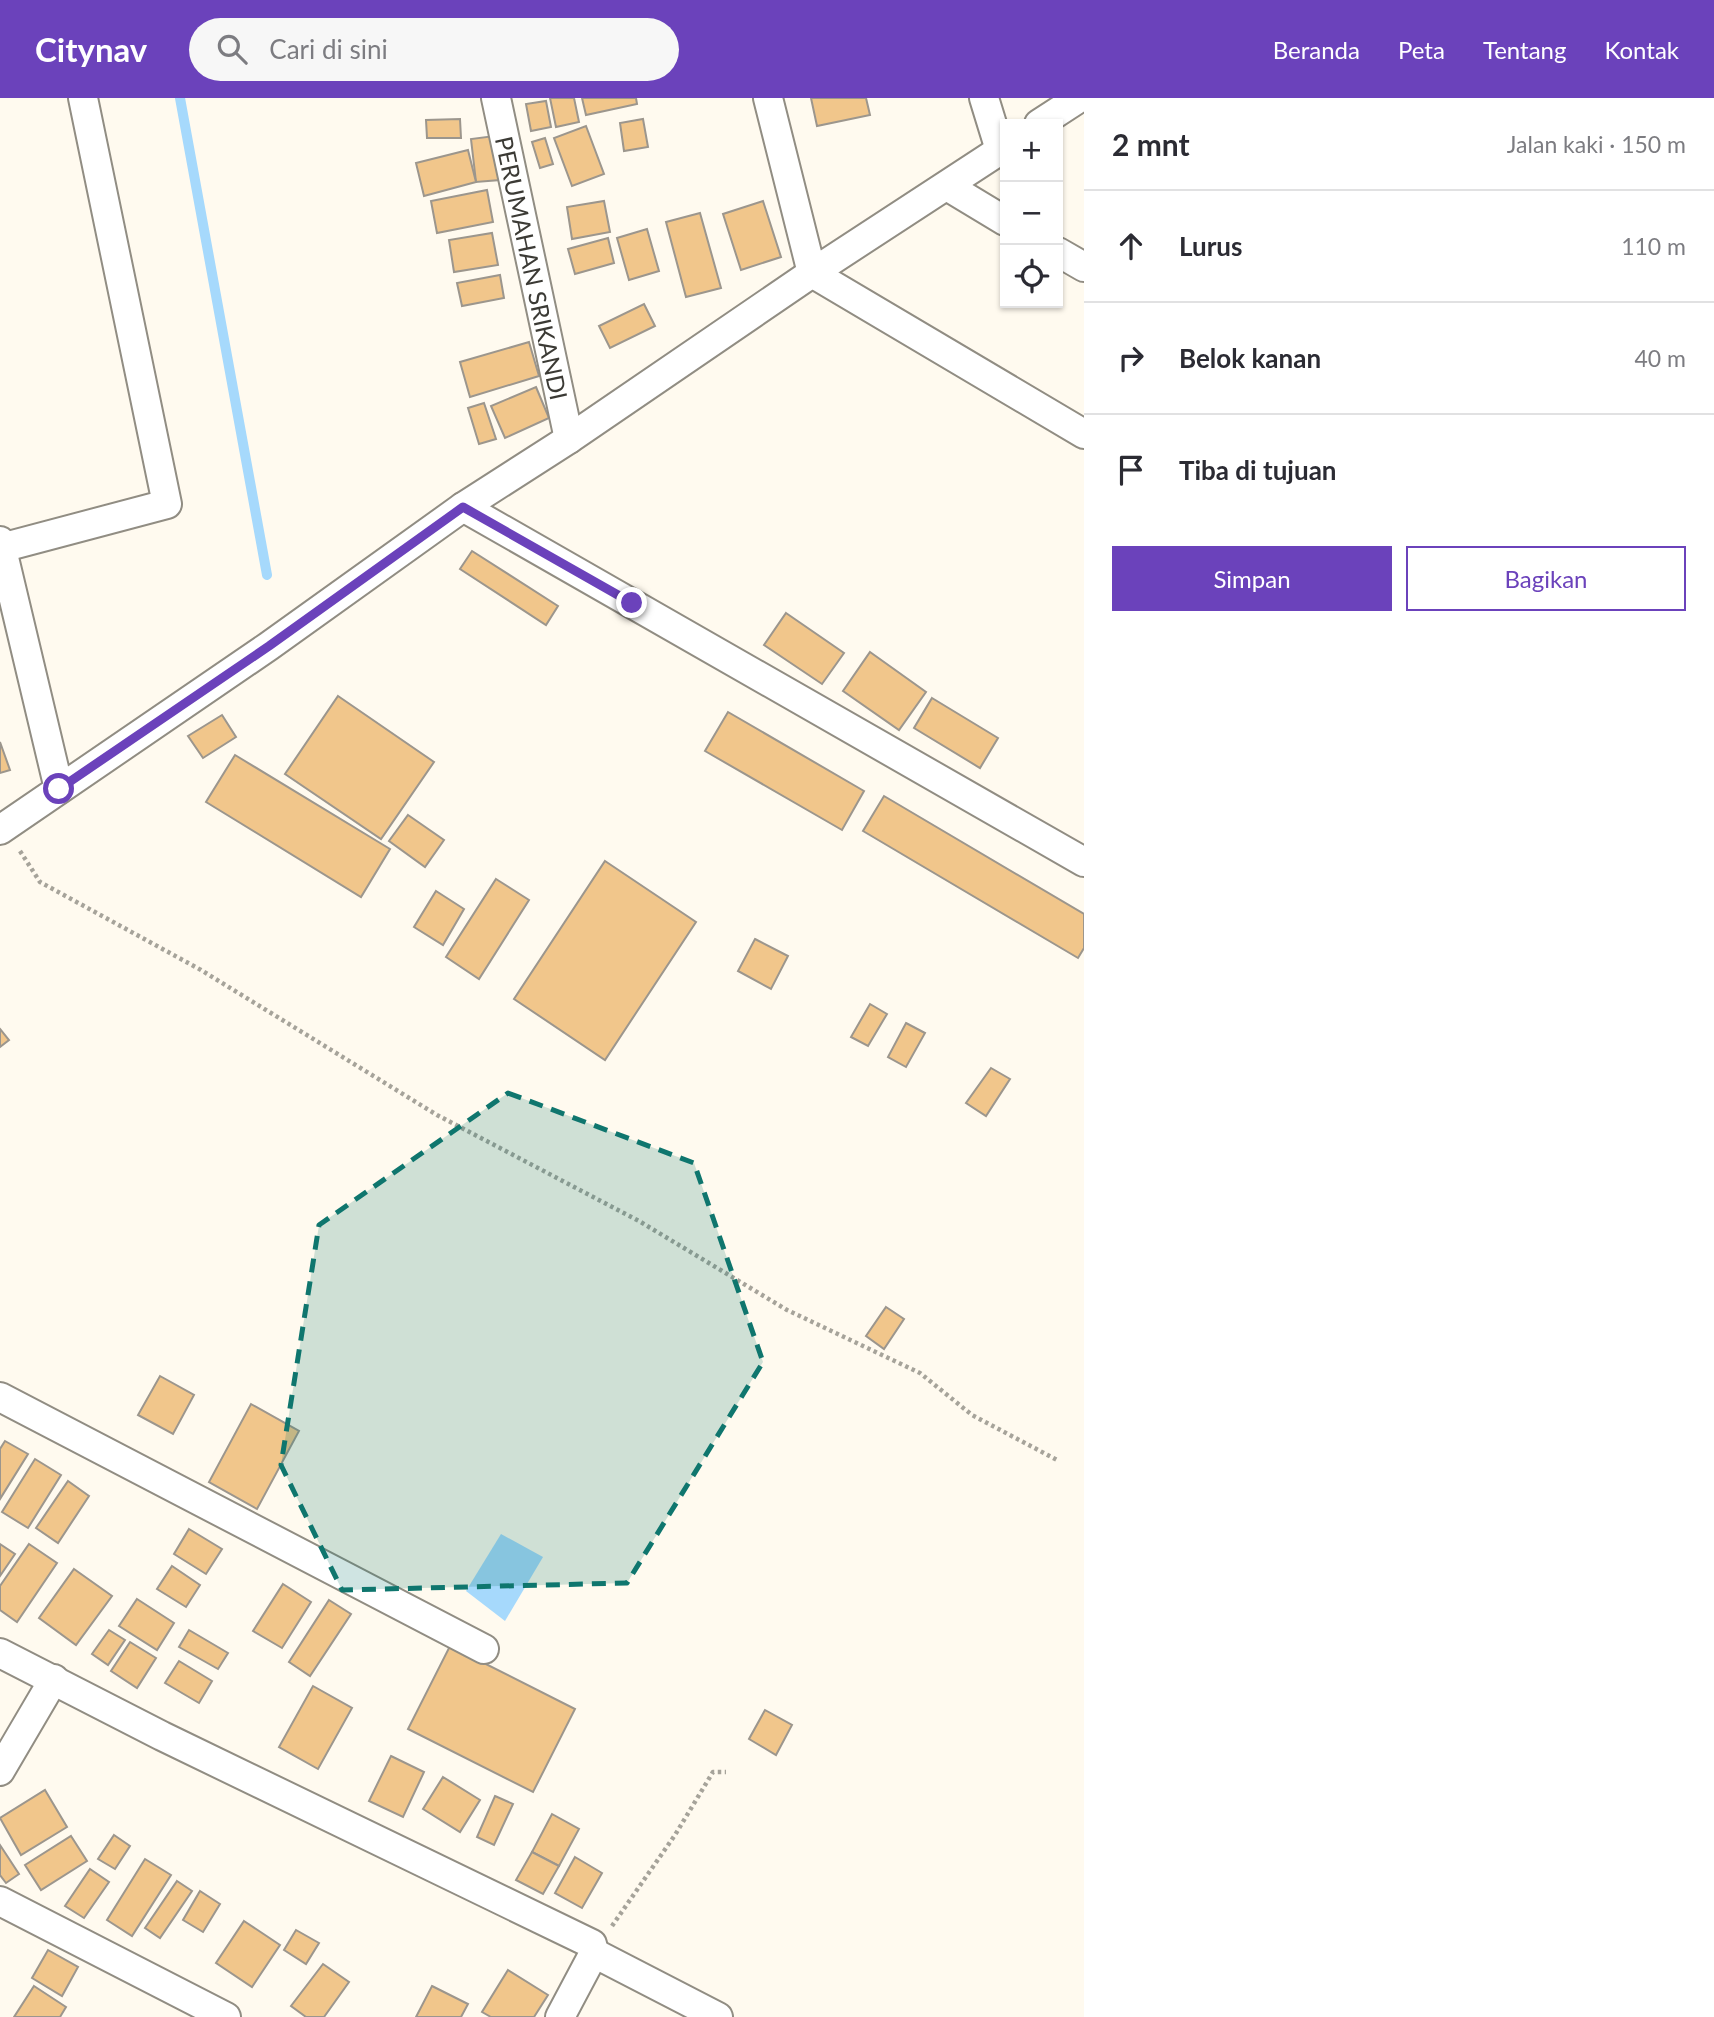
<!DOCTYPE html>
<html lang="id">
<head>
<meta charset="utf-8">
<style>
  body { margin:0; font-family:Lato,sans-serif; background:#f7f7f7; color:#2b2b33 }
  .controls { position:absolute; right:21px; top:21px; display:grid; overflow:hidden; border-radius:0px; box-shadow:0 2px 5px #0004 }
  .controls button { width:63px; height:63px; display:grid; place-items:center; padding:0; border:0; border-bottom:2px solid #e1e1e2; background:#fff; color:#2b2b33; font:35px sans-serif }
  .stop { position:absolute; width:21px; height:21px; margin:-16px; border:5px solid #6b42bb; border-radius:50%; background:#fff }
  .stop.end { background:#6b42bb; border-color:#fff; box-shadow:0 2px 7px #0008 }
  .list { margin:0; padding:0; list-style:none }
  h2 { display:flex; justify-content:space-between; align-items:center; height:91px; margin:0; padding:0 28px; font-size:30px }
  h2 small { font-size:23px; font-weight:400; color:#7c7c81 }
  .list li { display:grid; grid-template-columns:46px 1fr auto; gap:21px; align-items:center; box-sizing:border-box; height:112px; padding:0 28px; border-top:2px solid #e1e1e2 }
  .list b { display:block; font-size:26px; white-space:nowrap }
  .list em { font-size:23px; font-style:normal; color:#7c7c81 }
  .actions { display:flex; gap:14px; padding:21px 28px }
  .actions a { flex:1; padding:16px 0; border:2px solid #6b42bb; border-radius:0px; text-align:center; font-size:24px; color:#6b42bb }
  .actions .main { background:#6b42bb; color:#fff }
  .icon { flex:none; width:38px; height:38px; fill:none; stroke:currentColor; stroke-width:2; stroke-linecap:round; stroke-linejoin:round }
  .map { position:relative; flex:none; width:1084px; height:1919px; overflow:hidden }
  header { display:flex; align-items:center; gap:42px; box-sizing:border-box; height:98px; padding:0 35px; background:#6b42bb; color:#fff }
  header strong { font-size:33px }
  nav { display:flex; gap:38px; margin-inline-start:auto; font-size:24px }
  .search { width:490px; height:63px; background:#f7f7f7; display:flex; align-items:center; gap:18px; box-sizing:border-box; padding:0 24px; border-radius:38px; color:#7c7c81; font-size:26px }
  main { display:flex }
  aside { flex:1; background:#fff }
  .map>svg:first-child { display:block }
  .water { fill:#a6d9fc }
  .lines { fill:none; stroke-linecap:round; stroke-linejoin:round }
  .stream { stroke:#a6d9fc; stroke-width:10 }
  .building { fill:#f1c68b; stroke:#9c968d; stroke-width:2 }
  .street-casing { stroke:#918d83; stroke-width:32 }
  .path { stroke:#a6a39a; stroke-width:4.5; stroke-dasharray:3.5 3.5; stroke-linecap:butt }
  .street { stroke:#fff; stroke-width:28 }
  .route { stroke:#6b42bb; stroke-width:9 }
  .marked { fill:#0f766e; fill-opacity:0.2; stroke:#0f766e; stroke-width:5; stroke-dasharray:14 9; stroke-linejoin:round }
  .labels { text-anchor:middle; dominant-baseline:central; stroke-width:5; stroke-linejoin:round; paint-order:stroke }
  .street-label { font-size:24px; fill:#3b3a35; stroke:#fff }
</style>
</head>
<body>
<header>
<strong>Citynav</strong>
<div class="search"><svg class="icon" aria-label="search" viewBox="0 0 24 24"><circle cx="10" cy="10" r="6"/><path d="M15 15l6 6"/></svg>Cari di sini</div>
<nav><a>Beranda</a><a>Peta</a><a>Tentang</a><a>Kontak</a></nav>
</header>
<main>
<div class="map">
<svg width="1084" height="1919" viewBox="0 0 1084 1919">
  <rect width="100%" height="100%" fill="#fffaef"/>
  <!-- water -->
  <polygon class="water" points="501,1436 543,1459 505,1523 466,1493"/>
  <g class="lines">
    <!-- stream -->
    <polyline class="stream" points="180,0 267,477"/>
  </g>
  <!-- building -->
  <g class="building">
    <polygon points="550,0 574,0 579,24 556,29"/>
    <polygon points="582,0 636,0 637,6 586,17"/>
    <polygon points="811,0 866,0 870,17 817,28"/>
    <polygon points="546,3 551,29 531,33 526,6"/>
    <polygon points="460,21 461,40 427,40 426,22"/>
    <polygon points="643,21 648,49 624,53 620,25"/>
    <polygon points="586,28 604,76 572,88 554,40"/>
    <polygon points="494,38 500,82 476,84 471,41"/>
    <polygon points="545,40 553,66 540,70 532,44"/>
    <polygon points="468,52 476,84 424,98 416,65"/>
    <polygon points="487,92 493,124 437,135 431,103"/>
    <polygon points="604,103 610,134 572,141 567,109"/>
    <polygon points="763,103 781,159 741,172 723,116"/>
    <polygon points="700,115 721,190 686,199 666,124"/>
    <polygon points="647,131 659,173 629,182 617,140"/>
    <polygon points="492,135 498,167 454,174 449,142"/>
    <polygon points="608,140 614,165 575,176 568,151"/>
    <polygon points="500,177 504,200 462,208 457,185"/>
    <polygon points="644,206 655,228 610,250 599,228"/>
    <polygon points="529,244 539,278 470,299 460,264"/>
    <polygon points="536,289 549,320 505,340 491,308"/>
    <polygon points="484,305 496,341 479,346 468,310"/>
    <polygon points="472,453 558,508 546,527 460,471"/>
    <polygon points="786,515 844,555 822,586 764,547"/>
    <polygon points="870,554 926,594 899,632 843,593"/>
    <polygon points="338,598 434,664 381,741 285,676"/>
    <polygon points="932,600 998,640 980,670 914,630"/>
    <polygon points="728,614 864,693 842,732 705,653"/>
    <polygon points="222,617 236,639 203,660 188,638"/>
    <polygon points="0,644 10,672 0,675"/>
    <polygon points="235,657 390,751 361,799 206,704"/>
    <polygon points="884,698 1084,816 1084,850 1078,860 863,733"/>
    <polygon points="408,717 444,742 425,769 389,743"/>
    <polygon points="605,763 696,824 605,962 514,901"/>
    <polygon points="496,781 529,802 479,881 446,859"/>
    <polygon points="436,793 464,811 443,847 414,829"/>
    <polygon points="755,841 788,858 771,891 738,873"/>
    <polygon points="870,906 887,916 868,948 851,939"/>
    <polygon points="906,925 925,935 906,969 888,959"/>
    <polygon points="0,931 9,942 0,949"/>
    <polygon points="991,970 1010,981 986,1018 966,1005"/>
    <polygon points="886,1209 904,1221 884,1251 866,1238"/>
    <polygon points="160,1278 194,1297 173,1336 138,1317"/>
    <polygon points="251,1306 299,1333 257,1411 209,1384"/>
    <polygon points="5,1343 28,1356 0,1401 0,1351"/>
    <polygon points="35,1361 61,1377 28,1430 2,1414"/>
    <polygon points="68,1383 89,1398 58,1445 36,1430"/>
    <polygon points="189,1431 222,1451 206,1476 174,1456"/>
    <polygon points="0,1446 15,1456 0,1478"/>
    <polygon points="29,1446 57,1465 17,1524 0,1512 0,1488"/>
    <polygon points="172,1468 200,1487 186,1509 157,1491"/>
    <polygon points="74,1471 112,1498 76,1547 39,1520"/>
    <polygon points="283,1486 311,1504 282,1550 253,1533"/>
    <polygon points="137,1501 174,1525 157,1552 119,1528"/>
    <polygon points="329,1502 351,1516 310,1578 289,1564"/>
    <polygon points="109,1532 125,1542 108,1567 92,1556"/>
    <polygon points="189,1532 228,1555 218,1571 179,1549"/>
    <polygon points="130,1544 156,1560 137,1590 111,1573"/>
    <polygon points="450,1548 575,1611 533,1694 408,1631"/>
    <polygon points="179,1563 212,1583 199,1605 165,1585"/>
    <polygon points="313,1588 352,1610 318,1671 279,1649"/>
    <polygon points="765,1612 792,1627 776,1657 749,1641"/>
    <polygon points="391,1658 424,1674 403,1719 369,1703"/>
    <polygon points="443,1679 480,1702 460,1734 423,1711"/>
    <polygon points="45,1692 67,1729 21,1757 0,1720"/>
    <polygon points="495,1698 513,1706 494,1747 477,1739"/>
    <polygon points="552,1716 579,1731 559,1768 532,1754"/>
    <polygon points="114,1737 130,1748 115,1771 98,1761"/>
    <polygon points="71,1738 87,1763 41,1792 25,1767"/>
    <polygon points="0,1747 19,1776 6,1785 0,1777"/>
    <polygon points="532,1754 559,1768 543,1796 516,1782"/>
    <polygon points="575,1759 602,1775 582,1810 555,1795"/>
    <polygon points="145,1761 171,1777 132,1838 107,1822"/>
    <polygon points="90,1771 109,1784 84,1820 65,1808"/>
    <polygon points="177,1783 192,1793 160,1840 145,1830"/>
    <polygon points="200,1793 220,1806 203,1834 183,1822"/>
    <polygon points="244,1823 280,1847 252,1889 216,1865"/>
    <polygon points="296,1832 319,1845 306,1866 284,1852"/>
    <polygon points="48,1852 78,1869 62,1898 32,1880"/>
    <polygon points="323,1866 349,1884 324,1919 306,1919 291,1908"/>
    <polygon points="508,1872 548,1897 534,1919 491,1919 482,1914"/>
    <polygon points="34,1888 66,1909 60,1919 14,1919"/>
    <polygon points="432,1888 468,1906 461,1919 416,1919"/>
  </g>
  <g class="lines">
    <!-- street casing -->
    <g class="street-casing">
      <g id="street">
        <polyline points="496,0 569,341"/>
        <polyline points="768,0 812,175 1005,49"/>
        <polyline points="984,0 1000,52"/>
        <polyline points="1039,26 1079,0"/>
        <polyline points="947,88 1005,123"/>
        <polyline points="1058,154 1084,169"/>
        <polyline points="463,409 1084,764"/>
        <polyline points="0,443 59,691"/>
        <polyline points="1,450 167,406 83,0"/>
        <polyline points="0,732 269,548 463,409 569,341 812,175 1084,336"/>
        <polyline points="0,1299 484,1551"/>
        <polyline points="0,1555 162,1638 592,1846 594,1855 560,1919"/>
        <polyline points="0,1673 54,1581"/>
        <polyline points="0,1803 226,1919"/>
        <polyline points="594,1855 718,1919"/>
      </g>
    </g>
    <!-- path -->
    <g class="path">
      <polyline points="20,753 40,784 201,872 437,1017 639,1123 787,1212 920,1275 972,1317 1059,1363"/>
      <polyline points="612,1828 675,1737 713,1674 726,1674"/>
    </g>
    <!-- street -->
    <use href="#street" class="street"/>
  </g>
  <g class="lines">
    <!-- route -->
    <polyline class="route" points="59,691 269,548 463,409 632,505"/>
  </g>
  <!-- marked area -->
  <path class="marked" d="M508 995 694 1065 763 1264 627 1485 342 1492 281 1367 319 1127Z"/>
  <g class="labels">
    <!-- street labels -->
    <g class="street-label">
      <text transform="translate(532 170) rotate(78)">PERUMAHAN SRIKANDI</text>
    </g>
  </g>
</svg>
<div class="controls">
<button>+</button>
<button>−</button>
<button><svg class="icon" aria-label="locate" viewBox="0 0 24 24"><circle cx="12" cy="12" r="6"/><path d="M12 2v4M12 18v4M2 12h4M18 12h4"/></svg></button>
</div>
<div class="stop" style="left:59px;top:691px"></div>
<div class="stop end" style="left:632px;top:505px"></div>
</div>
<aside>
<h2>2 mnt<small>Jalan kaki · 150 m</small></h2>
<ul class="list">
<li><svg class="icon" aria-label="ahead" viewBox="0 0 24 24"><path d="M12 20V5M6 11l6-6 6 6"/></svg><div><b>Lurus</b></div><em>110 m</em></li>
<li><svg class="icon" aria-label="right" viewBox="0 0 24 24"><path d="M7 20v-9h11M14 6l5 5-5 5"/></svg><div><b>Belok kanan</b></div><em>40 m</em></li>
<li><svg class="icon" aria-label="arrive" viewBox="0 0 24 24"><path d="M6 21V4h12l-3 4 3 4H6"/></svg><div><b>Tiba di tujuan</b></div></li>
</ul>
<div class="actions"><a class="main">Simpan</a><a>Bagikan</a></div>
</aside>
</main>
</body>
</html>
